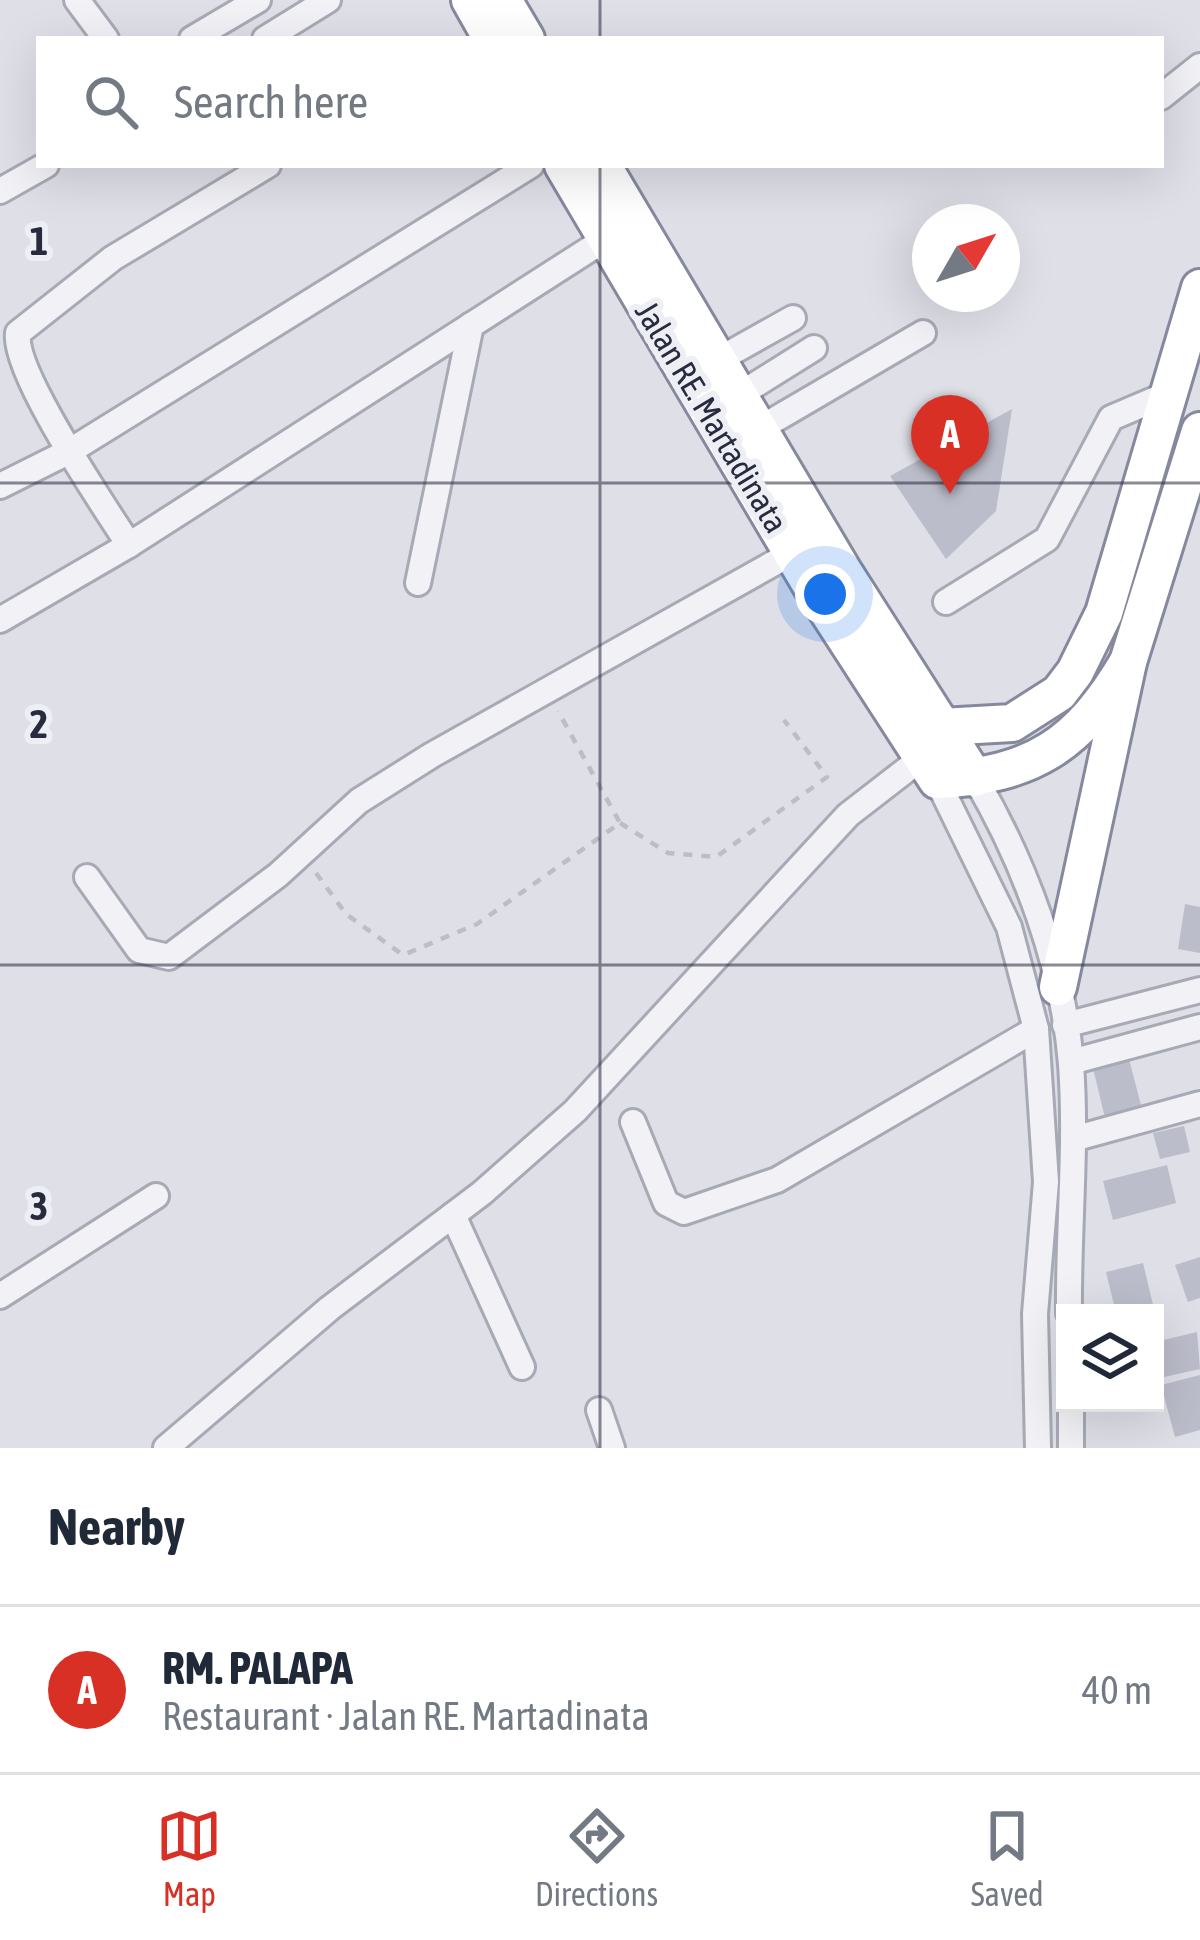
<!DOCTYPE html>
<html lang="en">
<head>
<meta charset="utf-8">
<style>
  body { margin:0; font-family:"Asap Condensed",sans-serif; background:#f6f6f7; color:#1f2937 }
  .controls { position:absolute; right:36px; bottom:36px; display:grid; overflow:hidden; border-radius:0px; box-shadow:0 12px 48px #0002 }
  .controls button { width:108px; height:108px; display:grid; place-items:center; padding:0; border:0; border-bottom:3px solid #e0e1e3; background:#fff; color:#1f2937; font:60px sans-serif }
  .compass { position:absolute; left:912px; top:204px; width:108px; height:108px; border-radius:50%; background:#fff; box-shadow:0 12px 48px #0002; rotate:51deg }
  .you { position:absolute; left:825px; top:594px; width:42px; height:42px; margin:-30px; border:9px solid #fff; border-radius:50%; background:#1a73e8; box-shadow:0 0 0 18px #1a73e833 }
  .badge { display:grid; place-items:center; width:78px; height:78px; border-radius:50%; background:#d93025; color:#fff; font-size:39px; font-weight:700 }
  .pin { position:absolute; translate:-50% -99px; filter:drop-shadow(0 3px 6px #0008) }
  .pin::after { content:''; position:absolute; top:63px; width:42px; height:36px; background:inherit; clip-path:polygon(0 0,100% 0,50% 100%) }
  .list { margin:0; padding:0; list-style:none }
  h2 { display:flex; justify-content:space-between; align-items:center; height:156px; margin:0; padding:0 48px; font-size:51px }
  h2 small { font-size:39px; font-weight:400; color:#747a83 }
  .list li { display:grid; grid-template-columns:78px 1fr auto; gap:36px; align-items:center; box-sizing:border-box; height:168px; padding:0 48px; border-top:3px solid #e0e1e3 }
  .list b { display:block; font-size:45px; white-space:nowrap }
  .list p { margin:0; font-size:39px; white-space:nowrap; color:#747a83 }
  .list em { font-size:39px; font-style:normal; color:#747a83 }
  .icon { flex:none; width:66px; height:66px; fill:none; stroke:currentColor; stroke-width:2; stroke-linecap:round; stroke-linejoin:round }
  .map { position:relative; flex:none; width:1200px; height:1448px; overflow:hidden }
  .search { position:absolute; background:#fff; box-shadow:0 12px 48px #0002; left:36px; right:36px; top:36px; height:132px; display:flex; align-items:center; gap:30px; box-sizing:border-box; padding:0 42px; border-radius:0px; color:#747a83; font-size:45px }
  .sheet { height:324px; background:#fff }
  nav { display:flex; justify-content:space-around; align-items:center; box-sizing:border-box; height:168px; border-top:3px solid #e0e1e3; background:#fff; font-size:33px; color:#747a83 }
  nav a { display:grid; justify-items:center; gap:6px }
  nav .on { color:#d93025 }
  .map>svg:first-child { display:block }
  .building { fill:#bcbdca }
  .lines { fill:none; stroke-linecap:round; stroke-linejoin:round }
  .minor-casing { stroke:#a7a9b4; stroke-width:30 }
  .highway-casing { stroke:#86899d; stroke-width:42 }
  .path { stroke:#bdbdc6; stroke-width:4.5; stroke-dasharray:9 9; stroke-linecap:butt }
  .minor { stroke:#f1f1f6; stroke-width:24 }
  .highway { stroke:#fff; stroke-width:36 }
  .grid { fill:none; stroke:#282a3e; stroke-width:3; stroke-opacity:0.55 }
  .labels { text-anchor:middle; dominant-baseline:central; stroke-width:12; stroke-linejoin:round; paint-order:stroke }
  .street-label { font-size:33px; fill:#282a3e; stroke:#eeeef5 }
  .grid-label { font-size:39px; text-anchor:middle; font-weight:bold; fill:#282a3e; stroke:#eeeef5; stroke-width:12; stroke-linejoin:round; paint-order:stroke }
</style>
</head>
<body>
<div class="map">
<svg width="1200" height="1448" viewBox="0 0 1200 1448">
  <rect width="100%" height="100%" fill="#dedfe7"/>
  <!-- building -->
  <g class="building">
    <polygon points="1012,409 996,511 946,559 890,476"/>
    <polygon points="1185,904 1200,907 1200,953 1178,949"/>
    <polygon points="1129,1059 1142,1109 1105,1118 1093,1068"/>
    <polygon points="1184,1126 1190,1152 1160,1159 1153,1133"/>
    <polygon points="1167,1165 1176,1203 1113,1220 1103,1181"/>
    <polygon points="1200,1257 1200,1298 1188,1302 1175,1265"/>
    <polygon points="1143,1263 1155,1313 1116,1313 1106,1272"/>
    <polygon points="1197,1332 1200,1369 1155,1379 1155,1342"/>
    <polygon points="1200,1375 1200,1430 1175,1437 1161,1385"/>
  </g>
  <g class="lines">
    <!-- minor casing -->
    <g class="minor-casing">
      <g id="minor">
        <polyline points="77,0 106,39"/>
        <polyline points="192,39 258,0"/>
        <polyline points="265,39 328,0"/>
        <polyline points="1161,97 1200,66"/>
        <polyline points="0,191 46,165"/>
        <polyline points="718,360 793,318"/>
        <polyline points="739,395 814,348"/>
        <polyline points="759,429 923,333"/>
        <polyline points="0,486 70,451 531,165"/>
        <path d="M129 545C105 507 12 372 18 333L113 258 268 165"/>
        <polyline points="418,583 471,325"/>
        <polyline points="946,602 1047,539 1111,418 1170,393"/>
        <polyline points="0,620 129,545 607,238"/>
        <path d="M975 778C1025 863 1063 965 1071 1064 1077 1147 1068 1230 1069 1313"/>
        <polyline points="937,780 1009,927 1036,1029 1046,1182 1035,1314 1038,1448"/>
        <polyline points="87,877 139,950 169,957 278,875 359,801 432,755 792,553"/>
        <polyline points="1065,1025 1200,990"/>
        <polyline points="1071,1062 1200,1027"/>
        <polyline points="633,1122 666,1203 684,1212 777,1180 1036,1029"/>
        <polyline points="1073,1139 1200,1104"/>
        <polyline points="453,1215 522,1367"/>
        <polyline points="0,1296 156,1196"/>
        <polyline points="1071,1403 1071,1448"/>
        <polyline points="599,1410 612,1448"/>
        <polyline points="166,1448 330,1308 482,1193 575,1111 848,815 923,757"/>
      </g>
    </g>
    <!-- highway casing -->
    <g class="highway-casing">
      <g id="highway">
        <polyline points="470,0 492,39"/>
        <polyline points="503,0 526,39"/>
        <path d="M563 165 814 590 937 780C1033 775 1079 745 1128 662"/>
        <polyline points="602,165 843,571 975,778"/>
        <polyline points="924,728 1012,723 1059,693 1075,672 1104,613 1200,288"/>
        <polyline points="1058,987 1128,662 1200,431"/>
      </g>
    </g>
    <!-- path -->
    <g class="path">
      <polyline points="620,823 668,853 716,857 827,777 784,720"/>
      <polyline points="316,873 346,914 403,955 477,924 620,823 558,711"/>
    </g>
    <!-- minor -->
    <use href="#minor" class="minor"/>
    <!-- highway -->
    <use href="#highway" class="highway"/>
  </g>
  <!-- grid -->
  <path class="grid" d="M600 0V39M600 165V1448M0 483H1200M0 965H1200"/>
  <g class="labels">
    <!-- street labels -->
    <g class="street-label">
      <text transform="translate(712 417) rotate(59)">Jalan RE. Martadinata</text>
    </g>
  </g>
  <g class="grid-label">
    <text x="39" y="255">1</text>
    <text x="39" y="738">2</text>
    <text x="39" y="1220">3</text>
  </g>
</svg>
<div class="controls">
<button><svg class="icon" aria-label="layers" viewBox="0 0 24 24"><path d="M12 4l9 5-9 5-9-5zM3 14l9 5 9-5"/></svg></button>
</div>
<svg class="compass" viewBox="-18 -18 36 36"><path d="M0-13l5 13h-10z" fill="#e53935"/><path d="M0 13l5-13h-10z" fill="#747a83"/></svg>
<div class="you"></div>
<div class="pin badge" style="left:950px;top:494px">A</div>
<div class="search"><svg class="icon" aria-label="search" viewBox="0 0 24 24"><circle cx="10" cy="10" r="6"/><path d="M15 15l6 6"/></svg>Search here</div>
</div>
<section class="sheet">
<h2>Nearby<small></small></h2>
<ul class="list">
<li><span class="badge">A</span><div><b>RM. PALAPA</b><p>Restaurant · Jalan RE. Martadinata</p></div><em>40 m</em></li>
</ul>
</section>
<nav>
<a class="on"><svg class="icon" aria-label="map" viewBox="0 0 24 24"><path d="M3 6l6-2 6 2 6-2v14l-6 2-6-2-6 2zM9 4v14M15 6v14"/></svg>Map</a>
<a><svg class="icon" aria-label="directions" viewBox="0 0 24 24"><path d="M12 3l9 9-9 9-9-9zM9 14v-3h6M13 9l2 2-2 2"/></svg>Directions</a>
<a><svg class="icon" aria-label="saved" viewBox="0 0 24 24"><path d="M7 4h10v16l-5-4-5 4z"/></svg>Saved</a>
</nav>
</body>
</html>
